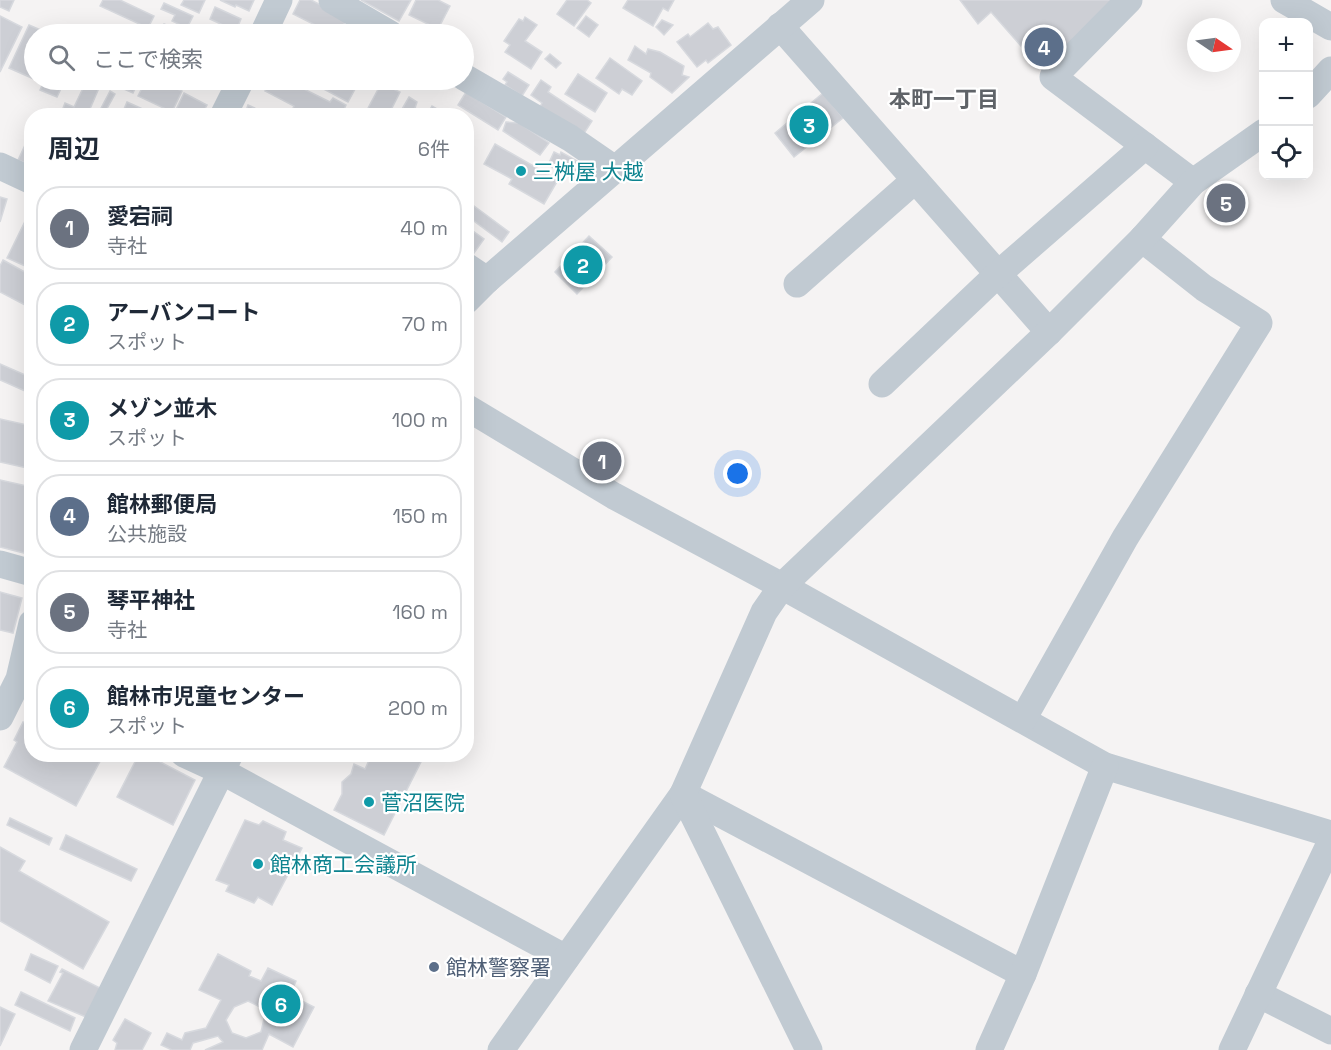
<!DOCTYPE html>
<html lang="ja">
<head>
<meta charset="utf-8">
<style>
  body { margin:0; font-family:"Space Grotesk","Noto Sans JP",sans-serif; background:#f6f6f7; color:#1f2937 }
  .controls { position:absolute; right:18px; top:18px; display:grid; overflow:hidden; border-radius:12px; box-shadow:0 6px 24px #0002 }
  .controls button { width:54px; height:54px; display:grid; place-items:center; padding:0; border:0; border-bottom:2px solid #e0e1e3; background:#fff; color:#1f2937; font:30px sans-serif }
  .compass { position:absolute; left:1187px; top:18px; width:54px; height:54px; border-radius:50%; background:#fff; box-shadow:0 6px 24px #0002; rotate:103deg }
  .you { position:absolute; left:738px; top:474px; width:21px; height:21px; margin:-15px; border:4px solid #fff; border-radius:50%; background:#1a73e8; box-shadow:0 0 0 9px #1a73e833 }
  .badge { display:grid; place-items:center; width:39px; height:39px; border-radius:50%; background:#1a73e8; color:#fff; font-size:20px; font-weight:700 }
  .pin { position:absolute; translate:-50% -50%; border:3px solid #fff; box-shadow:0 2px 6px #0006 }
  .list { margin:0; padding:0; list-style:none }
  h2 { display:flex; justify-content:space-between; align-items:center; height:78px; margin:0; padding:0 24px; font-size:26px }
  h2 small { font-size:20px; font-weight:400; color:#747a83 }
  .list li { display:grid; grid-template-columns:39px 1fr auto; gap:18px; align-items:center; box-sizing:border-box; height:84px; margin:0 12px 12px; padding:0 12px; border:2px solid #e0e1e3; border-radius:24px }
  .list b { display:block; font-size:22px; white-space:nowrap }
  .list p { margin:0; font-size:20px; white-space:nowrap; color:#747a83 }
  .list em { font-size:20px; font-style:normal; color:#747a83 }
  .icon { flex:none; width:33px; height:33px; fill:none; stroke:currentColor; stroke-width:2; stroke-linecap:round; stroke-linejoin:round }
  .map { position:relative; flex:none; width:1331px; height:1050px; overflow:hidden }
  .search { position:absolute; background:#fff; box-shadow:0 6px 24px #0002; left:24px; top:24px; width:450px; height:66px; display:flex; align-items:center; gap:15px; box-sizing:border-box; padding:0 21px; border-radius:33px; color:#747a83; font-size:22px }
  .panel { position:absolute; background:#fff; box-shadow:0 6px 24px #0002; left:24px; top:108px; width:450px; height:654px; border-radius:24px }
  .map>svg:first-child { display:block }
  .building { fill:#cdcfd5; stroke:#d7d9de; stroke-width:1.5; fill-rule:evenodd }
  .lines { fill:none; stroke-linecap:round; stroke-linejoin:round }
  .minor { stroke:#c1cad2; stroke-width:27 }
  .culture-dot { fill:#0f9aa8; stroke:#fff; stroke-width:2 }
  .service-dot { fill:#5c6f8a; stroke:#fff; stroke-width:2 }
  .labels { text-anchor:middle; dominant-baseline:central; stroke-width:4.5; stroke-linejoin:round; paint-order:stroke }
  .culture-label { font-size:21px; fill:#0d838f; stroke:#fff; text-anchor:start }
  .service-label { font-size:21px; fill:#4e5e75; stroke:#fff; text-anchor:start }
  .neighbourhood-label { font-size:22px; font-weight:bold; fill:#5f6368; stroke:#fff }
</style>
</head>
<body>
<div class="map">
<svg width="1331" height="1050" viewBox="0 0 1331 1050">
  <rect width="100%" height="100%" fill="#f5f3f3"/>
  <!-- building -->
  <g class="building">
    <polygon points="0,0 14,0 9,11 0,7"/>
    <polygon points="103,0 120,0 154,16 148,28 100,6"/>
    <polygon points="184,0 205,0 199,13 181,5"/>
    <polygon points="220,0 254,0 249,11 236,5 235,7"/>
    <polygon points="300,0 311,0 347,18 339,34 333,34 293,14"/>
    <polygon points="361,0 411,0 399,21"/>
    <polygon points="416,0 438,0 450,6 438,29 409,15"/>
    <polygon points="567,0 587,0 591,3 574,26 557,14"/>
    <polygon points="628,0 674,0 668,11 663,8 653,26 623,8"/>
    <polygon points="960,0 1117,0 1042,70 991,12 978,24"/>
    <polygon points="164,3 193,16 187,28 172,21 175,15 161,9"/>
    <polygon points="215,7 241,19 236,31 210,19"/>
    <polygon points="0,16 22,27 0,72"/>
    <polygon points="586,16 598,25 589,37 577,28"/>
    <polygon points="525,17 537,25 525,41 542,52 531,69 505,52 510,45 504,41 519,19 523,21"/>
    <polygon points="662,20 673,25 664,35 656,27"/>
    <polygon points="708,23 713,29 718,27 731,45 708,63 706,60 697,67 677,42 688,34 690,37"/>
    <polygon points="164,24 187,34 186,34 160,33"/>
    <polygon points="29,25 50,34 34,34 34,79 9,68"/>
    <polygon points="207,25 229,34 203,34"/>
    <polygon points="635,46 646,54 648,49 660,52 684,66 682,75 689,77 672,93 650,77 651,73 628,60"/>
    <polygon points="550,54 561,63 556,68 545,59"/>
    <polygon points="610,58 642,81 632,95 622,89 619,94 596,78"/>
    <polygon points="508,72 529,85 522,96 505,85 507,82 503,79"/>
    <polygon points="578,74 607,93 595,112 565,94"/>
    <polygon points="35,80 65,80 57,97 40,90 43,83"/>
    <polygon points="112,80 139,80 133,93 110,83"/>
    <polygon points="146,80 154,84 158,80 182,91 172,112 138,96"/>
    <polygon points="271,80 286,80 330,102 333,98 346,105 341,116 292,116 290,114 294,106 265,91"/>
    <polygon points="319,80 360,80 348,102 316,85"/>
    <polygon points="383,80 393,83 391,88 400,92 388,116 372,116 366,112"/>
    <polygon points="541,80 551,87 548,92 592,121 583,135 540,107 542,103 531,95"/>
    <polygon points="86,82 99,88 87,116 60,116 65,103 74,107"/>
    <polygon points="110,91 115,94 104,114 99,112"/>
    <polygon points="466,92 506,117 498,130 458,105"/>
    <polygon points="184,93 207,105 201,116 173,116"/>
    <polygon points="823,93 843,118 794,157 775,133"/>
    <polygon points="409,97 417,102 415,108 427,115 432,106 444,113 441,116 398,116"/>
    <polygon points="127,102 156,115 155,116 121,116"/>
    <polygon points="248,105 272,116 244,116"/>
    <polygon points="506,122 519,123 549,143 540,155 503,131"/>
    <polygon points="32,130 32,166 18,160"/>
    <polygon points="495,144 558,180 544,204 509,184 512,179 484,164"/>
    <polygon points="554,152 560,155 561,152 590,168 575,180 548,165"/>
    <polygon points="1231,187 1241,194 1238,198 1242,202 1230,217 1226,214 1219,222 1209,214 1214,208 1209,204 1222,188 1227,192"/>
    <polygon points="0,197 7,199 0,222"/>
    <polygon points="466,200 509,232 502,242 466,215"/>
    <polygon points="32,207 32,269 7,258"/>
    <polygon points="466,226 484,239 474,253 466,248"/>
    <polygon points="589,236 612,257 577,294 555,272"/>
    <polygon points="3,260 32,276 32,293 25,305 0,292 0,266"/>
    <polygon points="0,364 32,378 32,394 0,380"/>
    <polygon points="0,419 32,426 32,469 0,462"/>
    <polygon points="0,480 27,486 25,493 32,494 32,521 24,553 0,547"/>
    <polygon points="0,592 22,598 13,633 0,630"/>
    <polygon points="32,717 32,754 104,754 76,806 4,767 17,742 14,740 23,722 27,724"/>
    <polygon points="139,754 145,754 195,780 173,825 117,797"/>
    <polygon points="372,754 425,754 384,835 334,810 342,794 342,782 351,774 354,764 365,769"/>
    <polygon points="10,818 52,838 49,845 7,825"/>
    <polygon points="245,820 259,825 263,821 286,832 283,840 302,848 272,905 258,897 254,903 226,891 229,885 216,880"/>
    <polygon points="66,835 137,869 131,881 60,849"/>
    <polygon points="0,847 25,861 19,871 109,922 83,969 0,921"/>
    <polygon points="31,954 58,966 50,983 25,970"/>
    <path d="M218 954 251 971 249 976 261 981 268 968 296 981 290 995 314 1007 293 1047 269 1034 262 1050H205L223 1042 218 1036 193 1043 190 1050H172L161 1045 167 1033 182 1040 185 1033 206 1028 221 1000 199 990ZM248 1001 262 1008 264 1019 261 1032 246 1038 232 1033 226 1020 234 1007Z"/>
    <polygon points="62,969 102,989 86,1017 48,1001 63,973 60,972"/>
    <polygon points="21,992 75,1018 70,1031 15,1005"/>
    <polygon points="0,1007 15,1014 0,1046"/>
    <polygon points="125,1019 151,1033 142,1050 115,1050 117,1043 113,1040"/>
  </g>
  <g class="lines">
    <!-- minor -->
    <g class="minor">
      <polyline points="332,0 390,34"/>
      <polyline points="1129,0 1053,77 1193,182"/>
      <polyline points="1284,0 1331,27"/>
      <polyline points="780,26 1049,332"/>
      <polyline points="263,34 279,0"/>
      <polyline points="464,77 570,138 615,169"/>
      <polyline points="1308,95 1331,70"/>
      <polyline points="223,116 241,80"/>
      <polyline points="0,166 32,181"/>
      <polyline points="466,266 487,280"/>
      <polyline points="797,284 915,180"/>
      <polyline points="466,301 487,280 811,0"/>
      <polyline points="882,384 998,274 1145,146"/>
      <polyline points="466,407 614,496 782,586 1105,766 1331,834"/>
      <polyline points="0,564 32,573"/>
      <polyline points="0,717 19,679 32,623"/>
      <polyline points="1023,719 1125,538 1259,323 1204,288 1142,239"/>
      <polyline points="184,754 223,772 566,958"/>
      <polyline points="1258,994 1331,1031"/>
      <polyline points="83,1050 230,754"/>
      <polyline points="501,1050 683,794 1023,974"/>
      <polyline points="809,1050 683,794 764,612 782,586 1049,332 1142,239 1193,182 1264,132"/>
      <polyline points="989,1050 1023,974 1105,766"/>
      <polyline points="1232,1050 1331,841"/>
    </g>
  </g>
  <!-- markers -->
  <g class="culture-dot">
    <circle cx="521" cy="171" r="6"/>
    <circle cx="369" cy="802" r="6"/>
    <circle cx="258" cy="864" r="6"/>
  </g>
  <circle class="service-dot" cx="434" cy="967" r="6"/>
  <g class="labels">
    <!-- culture labels -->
    <g class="culture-label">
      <text x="533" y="171">三桝屋 大越</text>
      <text x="381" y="802">菅沼医院</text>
      <text x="270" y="864">館林商工会議所</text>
    </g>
    <!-- service labels -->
    <g class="service-label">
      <text x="446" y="967">館林警察署</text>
    </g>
    <!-- neighbourhood labels -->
    <g class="neighbourhood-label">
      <text x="944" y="99">本町一丁目</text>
    </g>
  </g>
</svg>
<div class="controls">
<button>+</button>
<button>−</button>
<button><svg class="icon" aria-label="locate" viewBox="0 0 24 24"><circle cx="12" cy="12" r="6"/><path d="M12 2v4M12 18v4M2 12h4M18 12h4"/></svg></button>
</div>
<svg class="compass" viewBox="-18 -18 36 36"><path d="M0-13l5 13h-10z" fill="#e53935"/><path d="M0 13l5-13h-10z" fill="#747a83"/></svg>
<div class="you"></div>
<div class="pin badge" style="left:602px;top:461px;background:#6b7280">1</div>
<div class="pin badge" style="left:583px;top:265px;background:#0f9aa8">2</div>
<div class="pin badge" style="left:809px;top:125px;background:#0f9aa8">3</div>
<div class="pin badge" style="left:1044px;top:47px;background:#5c6f8a">4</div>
<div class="pin badge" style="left:1226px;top:203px;background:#6b7280">5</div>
<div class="pin badge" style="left:281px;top:1004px;background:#0f9aa8">6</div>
<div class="search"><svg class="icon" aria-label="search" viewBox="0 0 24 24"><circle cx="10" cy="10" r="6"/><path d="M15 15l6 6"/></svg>ここで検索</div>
<section class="panel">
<h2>周辺<small>6件</small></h2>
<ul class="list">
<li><span class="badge" style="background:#6b7280">1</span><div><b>愛宕祠</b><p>寺社</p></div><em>40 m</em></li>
<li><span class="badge" style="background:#0f9aa8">2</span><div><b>アーバンコート</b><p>スポット</p></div><em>70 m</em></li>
<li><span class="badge" style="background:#0f9aa8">3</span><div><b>メゾン並木</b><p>スポット</p></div><em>100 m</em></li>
<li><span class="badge" style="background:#5c6f8a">4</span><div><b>館林郵便局</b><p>公共施設</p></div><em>150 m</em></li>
<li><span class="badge" style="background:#6b7280">5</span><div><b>琴平神社</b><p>寺社</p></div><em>160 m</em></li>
<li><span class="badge" style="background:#0f9aa8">6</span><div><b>館林市児童センター</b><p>スポット</p></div><em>200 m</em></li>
</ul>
</section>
</div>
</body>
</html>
